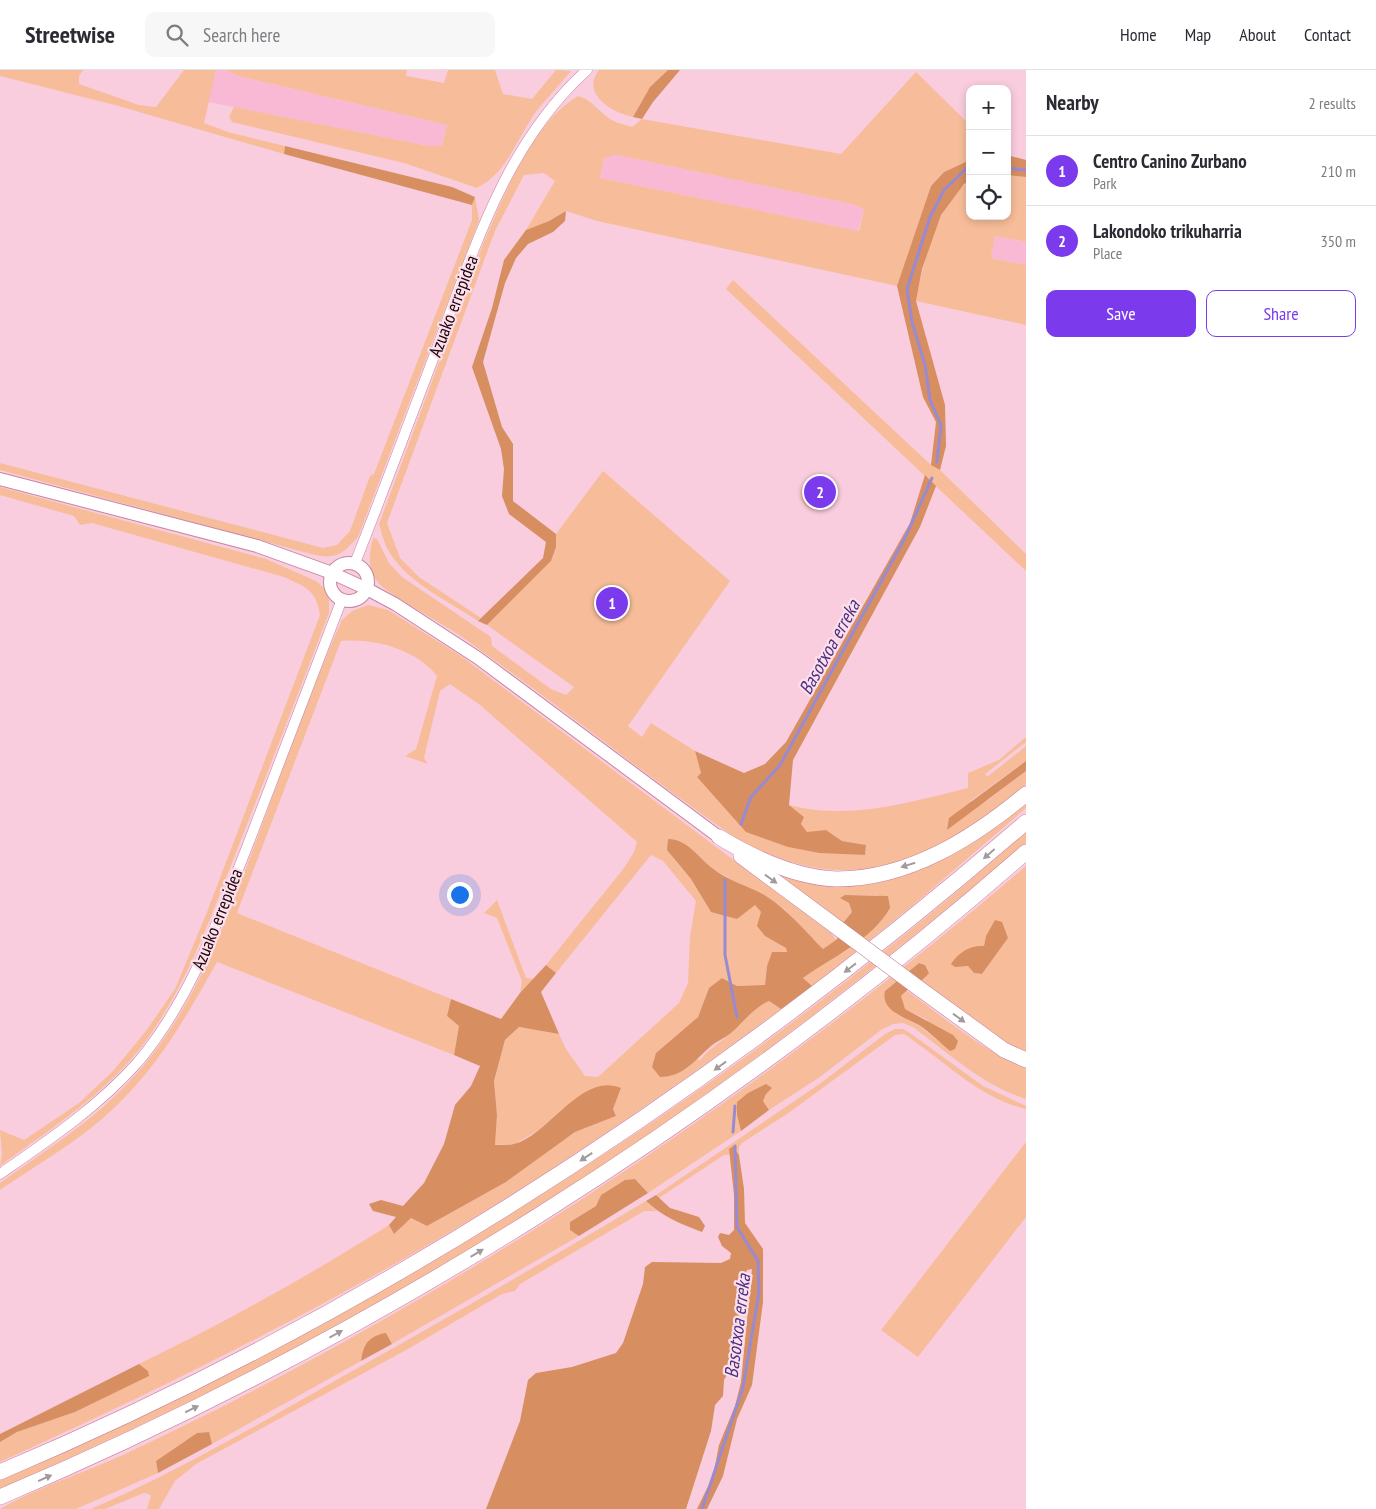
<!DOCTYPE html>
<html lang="en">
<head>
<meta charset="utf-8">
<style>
  body { margin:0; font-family:"PT Sans Narrow",sans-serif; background:#f7f7f7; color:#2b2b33 }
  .controls { position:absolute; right:15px; top:15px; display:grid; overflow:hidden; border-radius:10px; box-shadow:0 2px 8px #0003 }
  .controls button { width:45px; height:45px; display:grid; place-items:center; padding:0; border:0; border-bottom:1px solid #e1e1e2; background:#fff; color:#2b2b33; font:25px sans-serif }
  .you { position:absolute; left:459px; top:824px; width:18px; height:18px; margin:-12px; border:4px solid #fff; border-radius:50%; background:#1a73e8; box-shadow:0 0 0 8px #1a73e833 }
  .badge { display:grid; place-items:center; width:32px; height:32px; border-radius:50%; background:#7c3aed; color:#fff; font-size:16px; font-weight:700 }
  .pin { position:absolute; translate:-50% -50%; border:2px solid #fff; box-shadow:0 1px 5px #0006 }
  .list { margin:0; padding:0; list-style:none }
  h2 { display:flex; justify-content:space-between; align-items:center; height:65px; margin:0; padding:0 20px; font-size:21px }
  h2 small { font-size:16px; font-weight:400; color:#7c7c81 }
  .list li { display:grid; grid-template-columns:32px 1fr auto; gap:15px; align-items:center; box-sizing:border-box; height:70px; padding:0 20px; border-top:1px solid #e1e1e2 }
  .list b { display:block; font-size:19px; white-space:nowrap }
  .list p { margin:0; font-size:16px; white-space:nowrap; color:#7c7c81 }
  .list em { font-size:16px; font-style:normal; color:#7c7c81 }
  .actions { display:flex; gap:10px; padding:15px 20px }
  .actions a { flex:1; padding:11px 0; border:1px solid #7c3aed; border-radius:10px; text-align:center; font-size:18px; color:#7c3aed }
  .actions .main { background:#7c3aed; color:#fff }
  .icon { flex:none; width:28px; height:28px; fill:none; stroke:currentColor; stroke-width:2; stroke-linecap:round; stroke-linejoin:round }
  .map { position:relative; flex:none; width:1026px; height:1439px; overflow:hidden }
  header { display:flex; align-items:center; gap:30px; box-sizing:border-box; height:70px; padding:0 25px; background:#fff; border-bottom:1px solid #e1e1e2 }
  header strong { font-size:24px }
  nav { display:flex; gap:28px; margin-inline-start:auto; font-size:18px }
  .search { width:350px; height:45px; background:#f7f7f7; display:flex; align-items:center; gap:12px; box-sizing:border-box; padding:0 18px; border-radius:10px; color:#7c7c81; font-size:19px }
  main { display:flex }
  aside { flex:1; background:#fff }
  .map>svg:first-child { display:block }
  .built { fill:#f9b9d4 }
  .green { fill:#f7bd9a; fill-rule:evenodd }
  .forest { fill:#d78e60 }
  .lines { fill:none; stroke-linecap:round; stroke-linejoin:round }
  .stream { stroke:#988ad3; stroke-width:3 }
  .minor-casing { stroke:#c784a1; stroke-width:11 }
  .major-casing { stroke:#c784a1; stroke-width:14 }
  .highway-casing { stroke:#c784a1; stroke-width:16 }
  .minor { stroke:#fff; stroke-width:10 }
  .major { stroke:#fff; stroke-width:12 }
  .highway { stroke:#fff; stroke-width:15 }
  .highway-bridge-casing { stroke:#c784a1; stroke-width:16; stroke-linecap:butt }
  .highway-bridge { stroke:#fff; stroke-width:15 }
  .oneway { fill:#a39a9e }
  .labels { text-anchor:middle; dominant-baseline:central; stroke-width:4.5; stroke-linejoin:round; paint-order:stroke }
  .street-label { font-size:18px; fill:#19030d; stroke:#fddfea }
  .water-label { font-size:19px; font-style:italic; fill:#493086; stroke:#fddfea }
</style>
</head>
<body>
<header>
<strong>Streetwise</strong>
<div class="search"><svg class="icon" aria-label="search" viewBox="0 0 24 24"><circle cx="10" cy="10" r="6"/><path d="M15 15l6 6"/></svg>Search here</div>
<nav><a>Home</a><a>Map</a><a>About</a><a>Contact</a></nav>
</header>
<main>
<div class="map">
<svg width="1026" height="1439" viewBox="0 0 1026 1439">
  <rect width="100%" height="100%" fill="#f9cdde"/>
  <!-- built -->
  <g class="built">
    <polygon points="216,0 225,0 238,6 447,55 442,76 429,76 208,32"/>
    <polygon points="617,85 856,135 864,140 858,161 600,108 604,88"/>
    <polygon points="995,166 1026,172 1026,195 991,188"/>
  </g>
  <!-- green -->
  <g class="green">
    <polygon points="0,0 83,0 79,6 79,14 139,35 156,37 184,0 216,0 204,53 228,62 285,76 284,84 115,35 0,6"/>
    <path d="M225 0H407L406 6 444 13 448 0H495L503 24 532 29 556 0 571 1C560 14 549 26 538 39 518 65 508 103 477 118L404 93 232 52 229 47 234 37 429 76H442L447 55 238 6Z"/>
    <path d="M599 0H668L650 17 633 47C613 43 580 24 599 0Z"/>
    <path d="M916 2 970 55V90L944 102 931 116 897 216 597 151 566 141 549 151 526 160 555 111 544 103 524 105 495 161 387 453 400 488 419 507 481 548 478 551C447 530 403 511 386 476 383 469 381 461 379 454L483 174C504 126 531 54 578 26 594 30 601 46 616 52 620 54 627 55 632 57L642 49 841 84ZM617 85 856 135 864 140 859 161 600 108 604 88Z"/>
    <path d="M1007 105 1026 107V172L995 166 991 188 1026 195V255L916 231C923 194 936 132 970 111V146H1007Z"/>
    <path d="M475 127 479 150 358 467C342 485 335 490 311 484L0 400V393L323 478 337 475 350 461 370 406 374 404 472 150V135Z"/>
    <polygon points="733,210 931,395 940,400 1026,484 1026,501 726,219"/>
    <path d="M603 401 730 511 628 656 642 667 651 653 695 681 701 703 697 707 788 777 819 783 865 785 866 775 842 771 826 760 807 763 801 754 804 747 789 735C850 751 909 732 968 718V703L999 690 1026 667V672L985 704 987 707 1026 676V691L969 732 987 731 1026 701V715C972 759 910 803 837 800 804 799 772 786 743 773 647 707 557 634 462 567 443 553 388 526 377 511 367 497 369 484 373 468L377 469 389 493 402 507 491 567 492 576 551 619 566 625 574 617 487 555 551 491 556 477V464Z"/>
    <circle cx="817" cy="424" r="16"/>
    <path d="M0 417 266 489 316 511 325 519 329 530V543C299 622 268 701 237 780 212 844 189 910 148 968 109 1022 53 1057 0 1096L2 1084 0 1060 24 1070 79 1033 113 1001 146 961 175 919 207 842 320 545C316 519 305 517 284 507L92 453 80 455 74 446 0 425Z"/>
    <path d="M368 535 388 540 461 586 831 863 836 870 823 879 785 840 765 825 746 818 713 799 692 780 674 789 691 809 711 842 755 835 761 842 765 866 786 878 787 883 767 896 765 915 737 916 722 908 709 918 698 947 656 983 700 990C709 979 719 973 730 964 744 953 753 938 769 931L781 939C672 1019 562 1096 445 1165 302 1249 152 1323 0 1392V1372L17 1362 75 1342 148 1306V1301L139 1294C225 1252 309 1206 389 1155L394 1164 411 1148 427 1156 506 1112 575 1062 616 1046 613 1039 621 1018 562 1040 545 1056 515 1074 495 1075 497 1045 494 1011 505 970 519 957 559 964 566 979 585 1006 598 1007 679 933 688 913 690 867 696 831 663 791 651 785 556 903 546 895 624 798 634 782 637 772 480 635 450 614 440 621 424 688 428 694 405 686 416 679 437 606C416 579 374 568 341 571L237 843 451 929 447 946 459 956 454 985 217 892C188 944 158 997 114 1038 81 1070 38 1094 0 1120V1113C40 1084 82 1058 117 1024 184 960 217 875 249 790 279 710 307 628 342 550L352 541Z"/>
    <polygon points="1026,731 1026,738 911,837 812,916 803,908 829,889 849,879 878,825 845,825 841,828 849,833 852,842 843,853 767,797 871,810"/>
    <path d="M1026 762V773L1019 779C877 899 729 1013 574 1115 393 1235 197 1332 0 1419V1410C102 1368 200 1318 298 1266 558 1127 805 958 1026 762Z"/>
    <path d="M1026 796V986L1012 980 922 912 925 895 919 893 885 921 896 944 920 956 950 981 926 949 905 939 900 926 906 920C938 943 991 987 1026 998V1029C984 1016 948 983 913 957L903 953 893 954 881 960 820 1007 769 1040 763 1031 766 1024 772 1018 737 1045 741 1061 648 1123 635 1109 625 1110 601 1125 596 1136 570 1152 571 1160 579 1166 392 1274 386 1263 363 1280 361 1291 212 1374 208 1362 197 1363 156 1391 158 1403 76 1439H0C38 1417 83 1403 123 1385 202 1348 280 1308 356 1265 595 1132 819 974 1026 796ZM986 866 1008 868 982 904 974 903 968 896 984 876Z"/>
    <polygon points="497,830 526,908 535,909 520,923 522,911 497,848 484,843"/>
    <path d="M895 959H903L910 963 983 1016 1026 1036V1039C980 1029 942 989 904 964L895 965 787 1044 742 1073 739 1077V1085L736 1078 729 1079 730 1084 724 1085 659 1128 656 1125 821 1013 885 964Z"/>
    <polygon points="1026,1072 1026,1147 918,1287 881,1260"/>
    <path d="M646 1131 657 1141H644L520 1214 515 1221 502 1224 408 1279 196 1394 175 1411 159 1439H147L151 1425 144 1423 105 1439H91C177 1402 257 1355 338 1309 442 1251 544 1192 646 1131Z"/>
  </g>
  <!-- forest -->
  <g class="forest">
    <polygon points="668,0 680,0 653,32 642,49 633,47 650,17"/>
    <polygon points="285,76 452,117 475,127 472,135 284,84"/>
    <polygon points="1007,85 1026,90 1026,107 1007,105"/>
    <polygon points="970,90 970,111 964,114 941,145 922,199 916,231 945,335 946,376 940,400 931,395 936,352 923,327 897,216 931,116 944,102"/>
    <polygon points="566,141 565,151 553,162 528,174 516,188 505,213 483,292 502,357 513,374 513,431 556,464 556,477 551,491 487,555 478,551 543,488 546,472 509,444 502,426 504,399 501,379 472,297 492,238 504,190 526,160 549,151"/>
    <polygon points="925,405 936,416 920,457 793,690 789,735 804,747 801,754 807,762 826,760 842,771 866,775 865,785 819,783 788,777 746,762 697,707 701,703 695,681 744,703 765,694 786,672 910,453"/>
    <polygon points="1026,691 1026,701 947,760 949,748"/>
    <path d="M668 769C687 769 698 787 712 798 728 811 749 816 766 826 788 840 805 861 823 879L836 870 848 856 843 853 852 842 849 833 840 828 845 825 888 826 890 838C871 871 833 886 803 908L812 916 781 939 769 931C753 938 744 952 731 963 725 968 717 971 711 976 695 990 683 1007 660 1007L652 997 656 983 698 947 709 918 722 908 737 916 765 915 767 896 772 882H787L786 878 765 866 757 856 761 842 755 835 737 849 711 842 691 809 667 780Z"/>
    <path d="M995 850 1002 852 1008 868 982 904 974 903 968 896 955 897 951 894C959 882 970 875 984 876L986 866Z"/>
    <path d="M919 893 925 895 929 903C921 913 910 916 901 926L905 939 953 965 958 971 955 979 950 981C940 973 930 962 919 955 906 948 880 941 885 921Z"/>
    <path d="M546 895 556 903 541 922 559 964 519 957 505 970 494 1011 497 1045 495 1075C501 1075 509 1075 514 1074 549 1065 582 1001 621 1018L613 1039 616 1046 575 1062 506 1112 427 1156 411 1148 394 1164 389 1155 396 1147 373 1141 369 1134 381 1130 403 1136 424 1113 444 1074 455 1035 471 1016 480 996 454 985 459 956 447 946 451 929 501 949 520 923Z"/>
    <polygon points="766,1014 772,1018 766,1024 763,1031 769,1040 741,1061 737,1045 737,1032 748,1023"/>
    <polygon points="733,1076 739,1085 744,1119 745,1153 763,1179 763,1232 752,1315 737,1349 723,1406 707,1439 697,1439 713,1406 719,1375 735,1336 741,1312 752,1199 747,1200 743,1210 733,1294 724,1310 723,1326 715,1335 711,1361 686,1439 486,1439 520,1351 528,1310 536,1303 572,1297 616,1283 623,1273 643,1214 645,1197 652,1192 721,1193 730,1189 731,1183 722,1176 718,1167 720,1163 729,1165 734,1160 734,1125 729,1079"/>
    <polygon points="635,1109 648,1123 579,1166 570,1160 570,1152 596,1136 601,1125 625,1110"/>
    <path d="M656 1125 670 1138 699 1147 705 1156 702 1162C681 1154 663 1147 646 1131Z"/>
    <path d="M386 1263 392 1274 361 1291C363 1274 369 1266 386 1263Z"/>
    <polygon points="139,1294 148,1301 149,1306 75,1342 17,1362 0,1372 0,1364"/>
    <polygon points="209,1362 212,1374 158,1403 156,1391 197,1363"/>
  </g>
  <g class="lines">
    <!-- stream -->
    <g class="stream">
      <polyline points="1007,98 1026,100"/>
      <polyline points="937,392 941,355 930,330 925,295 912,252 907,219 930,147 944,120 970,95"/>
      <polyline points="741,754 751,727 780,695 905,468 932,408"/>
      <polyline points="725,810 725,885 737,947"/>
      <polyline points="733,1062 735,1036"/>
      <polyline points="702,1439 743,1317 759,1222 758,1191 737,1157 735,1076"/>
    </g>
    <!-- minor casing -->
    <g class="minor-casing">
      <g id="minor">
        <path d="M355 493C384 420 411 347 439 273 475 176 507 72 587 0"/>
        <path d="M0 1104C49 1070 98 1037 138 992 191 929 217 852 247 777 279 694 310 612 342 529"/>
      </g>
    </g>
    <!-- major casing -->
    <g class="major-casing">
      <g id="major">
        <polyline points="0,409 257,476 332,503 367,519 395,534 478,588 719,767"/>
        <circle cx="349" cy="512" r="19"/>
      </g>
    </g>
    <!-- highway casing -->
    <g class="highway-casing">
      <g id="highway">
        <path d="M719 767C754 788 796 808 837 809 909 809 973 768 1026 724"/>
        <polyline points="741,786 842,861"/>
        <polyline points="920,919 1004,980 1026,990"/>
        <path d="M0 1402C376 1243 718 1018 1026 752"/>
        <path d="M0 1427C373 1269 721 1049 1026 782"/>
      </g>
    </g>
    <!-- minor -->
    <use href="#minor" class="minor"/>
    <!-- major -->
    <use href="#major" class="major"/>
    <!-- highway -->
    <use href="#highway" class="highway"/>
    <!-- highway-bridge casing -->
    <g class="highway-bridge-casing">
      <polyline id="highway-bridge" points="842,861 920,919"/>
    </g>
    <!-- highway-bridge -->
    <use href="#highway-bridge" class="highway-bridge"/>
  </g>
  <!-- one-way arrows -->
  <defs><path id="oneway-solid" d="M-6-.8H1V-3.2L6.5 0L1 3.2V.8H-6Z" transform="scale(1.25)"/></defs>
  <g class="oneway">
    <use href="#oneway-solid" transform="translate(989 784) rotate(139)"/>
    <use href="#oneway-solid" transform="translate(908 795) rotate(163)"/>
    <use href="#oneway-solid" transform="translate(771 809) rotate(36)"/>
    <use href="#oneway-solid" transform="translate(850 898) rotate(142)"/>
    <use href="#oneway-solid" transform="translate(959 948) rotate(36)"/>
    <use href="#oneway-solid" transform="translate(720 996) rotate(144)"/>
    <use href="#oneway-solid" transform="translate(586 1087) rotate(147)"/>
    <use href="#oneway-solid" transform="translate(477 1183) rotate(-31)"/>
    <use href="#oneway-solid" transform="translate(336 1264) rotate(-29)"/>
    <use href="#oneway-solid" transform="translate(192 1339) rotate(-26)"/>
    <use href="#oneway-solid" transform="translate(45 1408) rotate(-24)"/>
  </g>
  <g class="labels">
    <!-- street labels -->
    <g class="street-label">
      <text transform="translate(453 236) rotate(-69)">Azuako errepidea</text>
      <text transform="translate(217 849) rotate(-68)">Azuako errepidea</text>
    </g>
    <!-- water labels -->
    <g class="water-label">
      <text transform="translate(829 577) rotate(-61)">Basotxoa erreka</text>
      <text transform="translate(737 1256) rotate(-83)">Basotxoa erreka</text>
    </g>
  </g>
</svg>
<div class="controls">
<button>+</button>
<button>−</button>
<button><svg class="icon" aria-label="locate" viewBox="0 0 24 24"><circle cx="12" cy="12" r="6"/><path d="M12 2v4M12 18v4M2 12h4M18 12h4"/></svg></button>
</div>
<div class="you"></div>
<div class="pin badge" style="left:612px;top:533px">1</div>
<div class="pin badge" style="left:820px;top:422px">2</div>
</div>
<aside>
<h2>Nearby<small>2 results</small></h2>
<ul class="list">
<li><span class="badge">1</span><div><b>Centro Canino Zurbano</b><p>Park</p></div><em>210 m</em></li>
<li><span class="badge">2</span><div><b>Lakondoko trikuharria</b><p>Place</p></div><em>350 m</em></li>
</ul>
<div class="actions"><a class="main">Save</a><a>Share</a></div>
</aside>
</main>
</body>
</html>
